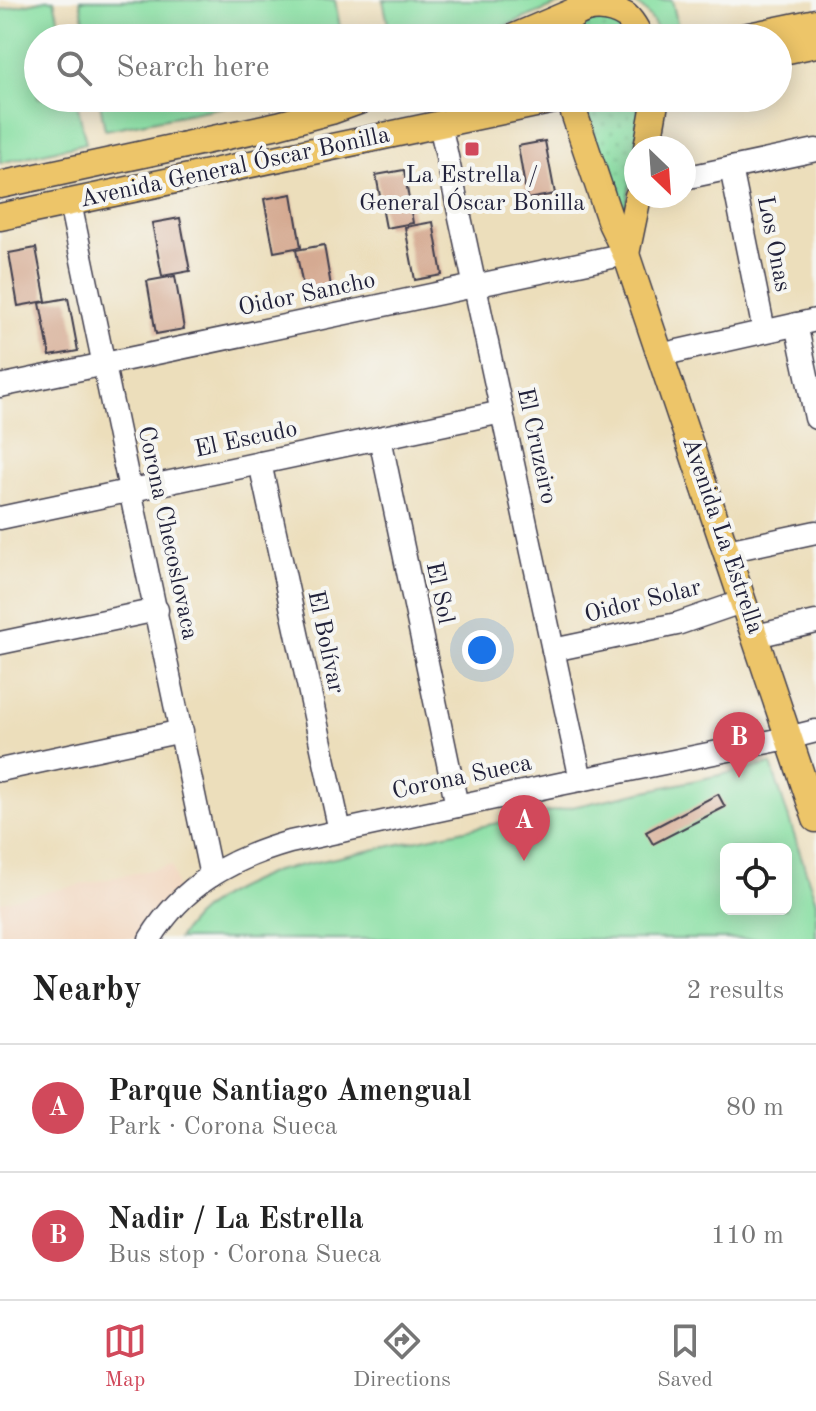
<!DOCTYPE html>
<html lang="en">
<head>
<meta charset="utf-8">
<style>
  body { margin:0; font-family:"Old Standard TT",serif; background:#f6f6f6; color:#222 }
  .controls { position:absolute; right:24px; bottom:24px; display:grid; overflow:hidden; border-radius:12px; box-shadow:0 4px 20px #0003 }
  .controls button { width:72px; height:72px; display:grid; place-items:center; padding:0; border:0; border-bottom:2px solid #e0e0e0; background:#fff; color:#222; font:40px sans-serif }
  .compass { position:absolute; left:624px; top:136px; width:72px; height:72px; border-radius:50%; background:#fff; box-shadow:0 4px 20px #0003; rotate:155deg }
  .you { position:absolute; left:482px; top:650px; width:28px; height:28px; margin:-20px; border:6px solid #fff; border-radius:50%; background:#1a73e8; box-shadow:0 0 0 12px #1a73e833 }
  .badge { display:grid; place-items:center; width:52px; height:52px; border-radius:50%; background:#d1495b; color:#fff; font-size:26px; font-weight:700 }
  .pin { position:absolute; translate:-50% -66px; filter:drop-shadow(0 2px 4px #0008) }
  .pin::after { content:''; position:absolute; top:42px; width:28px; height:24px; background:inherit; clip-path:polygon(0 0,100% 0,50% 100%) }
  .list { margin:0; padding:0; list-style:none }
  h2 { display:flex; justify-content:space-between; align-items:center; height:104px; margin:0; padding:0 32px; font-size:34px }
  h2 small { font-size:26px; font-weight:400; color:#767676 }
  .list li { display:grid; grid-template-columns:52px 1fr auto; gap:24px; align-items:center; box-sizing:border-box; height:128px; padding:0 32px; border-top:2px solid #e0e0e0 }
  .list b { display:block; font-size:30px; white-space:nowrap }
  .list p { margin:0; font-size:26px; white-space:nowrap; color:#767676 }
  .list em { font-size:26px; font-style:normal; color:#767676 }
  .icon { flex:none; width:44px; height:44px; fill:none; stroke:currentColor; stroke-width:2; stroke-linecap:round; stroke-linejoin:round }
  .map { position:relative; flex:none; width:816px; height:939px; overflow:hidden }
  .search { position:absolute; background:#fff; box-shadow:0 4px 20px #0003; left:24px; right:24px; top:24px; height:88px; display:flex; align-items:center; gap:20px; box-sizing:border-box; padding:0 28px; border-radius:44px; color:#767676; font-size:30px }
  .sheet { height:360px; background:#fff }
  nav { display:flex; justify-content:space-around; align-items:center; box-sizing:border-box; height:112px; border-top:2px solid #e0e0e0; background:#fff; font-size:22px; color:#767676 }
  nav a { display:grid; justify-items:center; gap:4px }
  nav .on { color:#d1495b }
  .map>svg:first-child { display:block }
  .built { fill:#f2d5bd }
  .grass { fill:url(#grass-dots); stroke:#55806f; stroke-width:2 }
  .green { fill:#88dfa3; stroke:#55806f; stroke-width:2; fill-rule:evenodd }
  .building { fill:#d5aa92 }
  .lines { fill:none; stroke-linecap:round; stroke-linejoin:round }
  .minor-casing { stroke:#403e4e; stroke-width:25 }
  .major-casing { stroke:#403e4e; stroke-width:29 }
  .minor { stroke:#fff; stroke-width:22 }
  .major { stroke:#edc569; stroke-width:26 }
  .poi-dot { fill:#d1495b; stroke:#f6f6f2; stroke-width:3 }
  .labels { text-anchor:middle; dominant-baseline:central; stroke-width:8; stroke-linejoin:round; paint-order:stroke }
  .street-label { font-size:24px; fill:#22223b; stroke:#f6f6f2 }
  .poi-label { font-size:24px; fill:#22223b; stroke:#f6f6f2 }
</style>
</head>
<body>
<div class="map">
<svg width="816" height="939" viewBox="0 0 816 939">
  <defs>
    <pattern id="grass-dots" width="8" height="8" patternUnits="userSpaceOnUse" patternTransform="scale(2)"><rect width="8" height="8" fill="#88dfa3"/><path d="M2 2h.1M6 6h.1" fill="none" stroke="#75bf8d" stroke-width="1.8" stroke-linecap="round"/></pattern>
  </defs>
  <rect width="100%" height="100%" fill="#f6f6f2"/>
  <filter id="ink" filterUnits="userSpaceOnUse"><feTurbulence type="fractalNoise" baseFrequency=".0125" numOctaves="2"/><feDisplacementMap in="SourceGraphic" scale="16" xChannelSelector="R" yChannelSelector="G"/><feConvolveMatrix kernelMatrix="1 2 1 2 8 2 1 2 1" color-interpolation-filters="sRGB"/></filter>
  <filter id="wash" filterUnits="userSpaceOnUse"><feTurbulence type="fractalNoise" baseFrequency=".006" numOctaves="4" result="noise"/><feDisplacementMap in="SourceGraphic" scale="32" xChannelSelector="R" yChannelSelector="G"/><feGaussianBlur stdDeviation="1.8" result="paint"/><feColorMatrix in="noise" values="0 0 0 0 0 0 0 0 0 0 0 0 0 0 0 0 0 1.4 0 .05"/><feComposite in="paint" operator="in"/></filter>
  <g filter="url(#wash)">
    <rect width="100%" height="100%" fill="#ecdebb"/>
    <!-- built -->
    <polygon class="built" points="172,865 177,889 138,939 0,939 0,902"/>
    <!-- grass -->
    <g class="grass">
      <polygon points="597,18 616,25 626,38 569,38 579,25"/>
      <polygon points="637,98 646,98 626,205 616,208 581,109"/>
    </g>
    <!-- green -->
    <g class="green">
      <polygon points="46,0 54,0 63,38 38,38 38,98 76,98 86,143 0,163 0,10"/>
      <polygon points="80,0 335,0 342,38 87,38"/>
      <polygon points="383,0 570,0 474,38 391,38"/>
      <path d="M631 0H672L680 35 672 38H661C655 22 646 9 631 0Z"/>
      <polygon points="99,98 268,98 105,130"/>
      <path d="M771 764 816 902V939H178C201 901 236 888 275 871ZM726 849H786V909H726Z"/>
    </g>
    <g id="blocks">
      <!-- building -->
      <g class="building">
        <polygon points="545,141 555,194 527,199 518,146"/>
        <polygon points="404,170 413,223 386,228 376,175"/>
        <polygon points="292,194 301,247 274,252 264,199"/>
        <polygon points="180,218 190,271 162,276 152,223"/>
        <polygon points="433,222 442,275 415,280 405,227"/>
        <polygon points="324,245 333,298 306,303 296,250"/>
        <polygon points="36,248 46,301 18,306 9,253"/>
        <polygon points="175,276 184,329 156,334 147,281"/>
        <polygon points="68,298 78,351 50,356 40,303"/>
        <polygon points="718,794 725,807 653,844 646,832"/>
      </g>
    </g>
  </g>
  <g filter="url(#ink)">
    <use href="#blocks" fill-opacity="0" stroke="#403e4e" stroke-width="2"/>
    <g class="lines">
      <!-- minor casing -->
      <g class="minor-casing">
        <g id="minor">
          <polyline points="440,124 581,780"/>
          <polyline points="731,168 764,331"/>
          <polyline points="684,178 816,150"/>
          <polyline points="70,203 211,876"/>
          <polyline points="796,324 816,418"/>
          <polyline points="660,355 816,320"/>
          <polyline points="0,386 626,254"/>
          <polyline points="380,438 457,806"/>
          <polyline points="260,463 340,831"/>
          <polyline points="0,518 502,412"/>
          <polyline points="727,551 816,532"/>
          <polyline points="756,636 816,622"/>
          <polyline points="0,643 157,610"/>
          <polyline points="553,650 677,624 744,601"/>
          <polyline points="0,770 182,731"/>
          <path d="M150 939C183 885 230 859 290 842L560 784 788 738 816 731"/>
        </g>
      </g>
      <!-- major casing -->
      <g class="major-casing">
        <g id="major">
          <polyline points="512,38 575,11"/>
          <path d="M559 38C568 7 599 0 626 16 633 22 636 30 641 38"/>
          <polyline points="739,38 816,22"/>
          <polyline points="778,52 816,44"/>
          <polyline points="569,98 611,223 626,254 816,819"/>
          <polyline points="647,148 656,98"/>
          <polyline points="0,185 278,125 331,111 367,98"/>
          <polyline points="0,217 564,98"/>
          <polyline points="626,254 638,196"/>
        </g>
      </g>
      <!-- minor -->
      <use href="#minor" class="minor"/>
      <!-- major -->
      <use href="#major" class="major"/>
    </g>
  </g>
  <!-- markers -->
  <rect class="poi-dot" x="464" y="141" width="16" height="16" rx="4"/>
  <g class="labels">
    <!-- street labels -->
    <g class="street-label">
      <text transform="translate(235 168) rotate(-12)">Avenida General Óscar Bonilla</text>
      <text transform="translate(773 244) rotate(79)">Los Onas</text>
      <text transform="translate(307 295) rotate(-12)">Oidor Sancho</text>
      <text transform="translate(246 440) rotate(-12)">El Escudo</text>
      <text transform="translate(536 446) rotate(78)">El Cruzeiro</text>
      <text transform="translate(167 533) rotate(78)">Corona Checoslovaca</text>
      <text transform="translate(722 536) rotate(71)">Avenida La Estrella</text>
      <text transform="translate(439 593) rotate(78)">El Sol</text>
      <text transform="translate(643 602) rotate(-14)">Oidor Solar</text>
      <text transform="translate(325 642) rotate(78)">El Bolívar</text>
      <text transform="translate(462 778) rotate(-12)">Corona Sueca</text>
    </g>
    <!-- poi labels -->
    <g class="poi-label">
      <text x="472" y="176">La Estrella /<tspan x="472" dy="28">General Óscar Bonilla</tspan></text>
    </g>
  </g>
</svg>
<div class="controls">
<button><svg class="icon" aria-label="locate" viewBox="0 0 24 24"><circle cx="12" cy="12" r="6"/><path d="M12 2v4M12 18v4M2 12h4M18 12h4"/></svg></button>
</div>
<svg class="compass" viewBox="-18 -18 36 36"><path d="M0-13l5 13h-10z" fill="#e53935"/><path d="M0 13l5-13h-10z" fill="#767676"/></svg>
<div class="you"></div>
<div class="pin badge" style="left:524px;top:861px">A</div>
<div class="pin badge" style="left:739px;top:778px">B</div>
<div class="search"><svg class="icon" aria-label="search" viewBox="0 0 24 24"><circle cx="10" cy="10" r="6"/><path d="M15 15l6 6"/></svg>Search here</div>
</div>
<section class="sheet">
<h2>Nearby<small>2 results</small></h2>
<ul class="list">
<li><span class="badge">A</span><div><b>Parque Santiago Amengual</b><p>Park · Corona Sueca</p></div><em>80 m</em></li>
<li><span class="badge">B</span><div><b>Nadir / La Estrella</b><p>Bus stop · Corona Sueca</p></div><em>110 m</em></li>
</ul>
</section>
<nav>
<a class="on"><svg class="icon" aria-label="map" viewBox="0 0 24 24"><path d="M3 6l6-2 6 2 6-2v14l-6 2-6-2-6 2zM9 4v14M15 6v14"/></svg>Map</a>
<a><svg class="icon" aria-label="directions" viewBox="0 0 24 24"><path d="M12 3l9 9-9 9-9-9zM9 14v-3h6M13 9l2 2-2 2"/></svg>Directions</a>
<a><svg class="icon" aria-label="saved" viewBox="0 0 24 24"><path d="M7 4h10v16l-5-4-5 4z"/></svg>Saved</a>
</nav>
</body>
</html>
